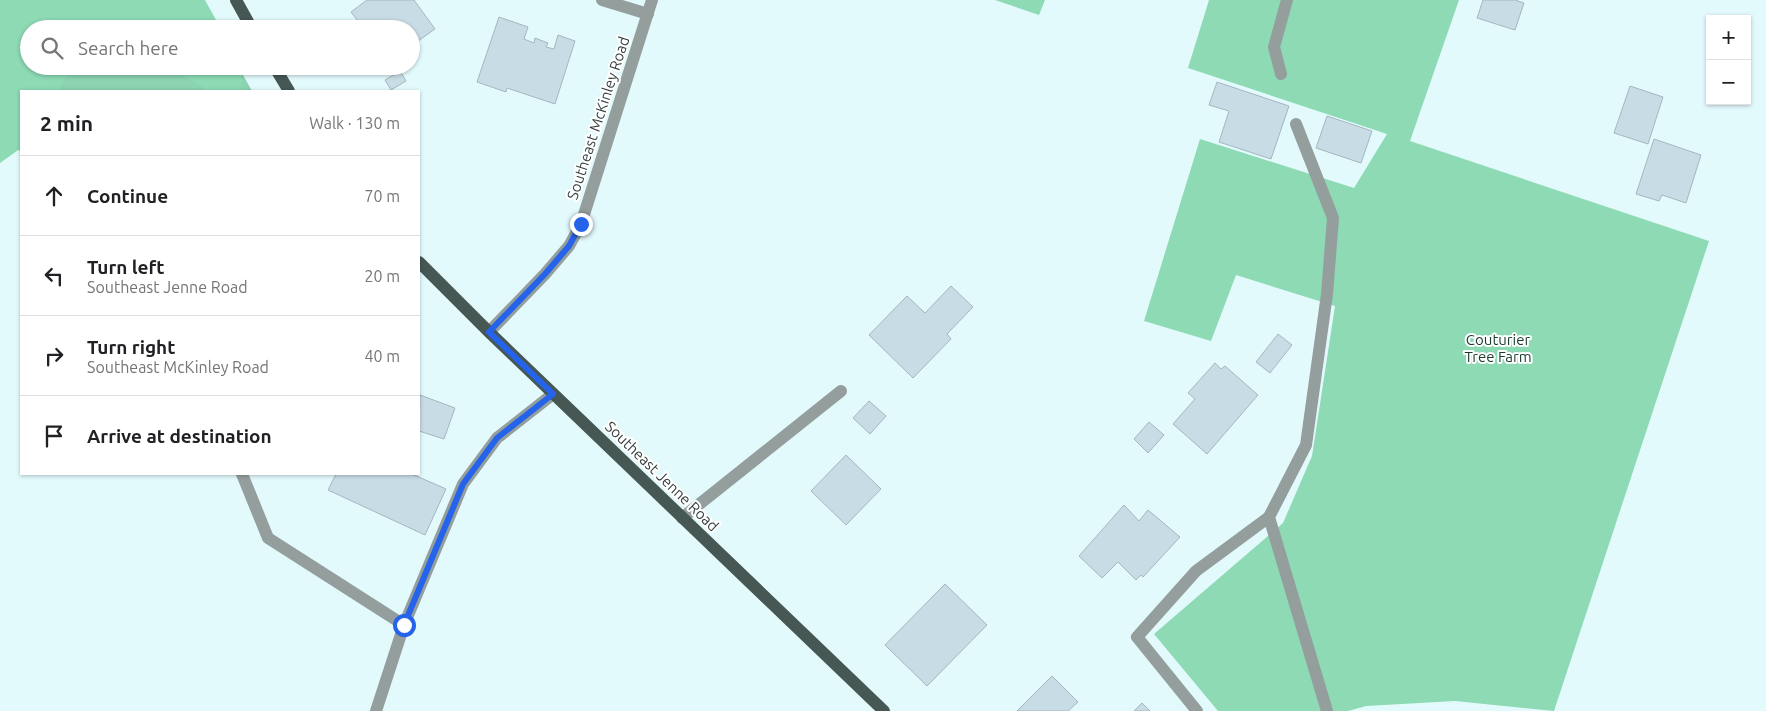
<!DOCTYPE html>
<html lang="en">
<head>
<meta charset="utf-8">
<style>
  body { margin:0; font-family:Ubuntu,sans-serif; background:#f2f2f2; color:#202124 }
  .controls { position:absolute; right:15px; top:15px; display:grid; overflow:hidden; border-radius:0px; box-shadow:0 1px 4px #0004 }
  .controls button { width:45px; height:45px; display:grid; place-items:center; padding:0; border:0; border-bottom:1px solid #e0e0e0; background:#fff; color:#202124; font:25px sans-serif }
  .stop { position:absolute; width:15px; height:15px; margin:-11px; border:4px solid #2563eb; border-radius:50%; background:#fff }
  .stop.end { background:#2563eb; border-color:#fff; box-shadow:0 1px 5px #0008 }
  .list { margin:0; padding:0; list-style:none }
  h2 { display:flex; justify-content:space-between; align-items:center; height:65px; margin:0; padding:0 20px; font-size:21px }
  h2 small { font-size:16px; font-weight:400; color:#757577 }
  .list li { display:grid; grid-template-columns:32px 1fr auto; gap:15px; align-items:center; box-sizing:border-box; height:80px; padding:0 20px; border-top:1px solid #e0e0e0 }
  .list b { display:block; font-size:19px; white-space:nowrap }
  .list p { margin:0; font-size:16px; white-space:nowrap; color:#757577 }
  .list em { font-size:16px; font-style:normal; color:#757577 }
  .icon { flex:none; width:28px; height:28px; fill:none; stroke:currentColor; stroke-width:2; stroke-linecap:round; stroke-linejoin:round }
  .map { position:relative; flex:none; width:1766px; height:711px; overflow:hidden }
  .search { position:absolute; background:#fff; box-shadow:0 1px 4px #0004; left:20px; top:20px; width:400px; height:55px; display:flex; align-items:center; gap:12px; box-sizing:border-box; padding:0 18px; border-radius:28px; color:#757577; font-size:19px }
  .panel { position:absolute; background:#fff; box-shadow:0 1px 4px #0004; left:20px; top:90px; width:400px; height:385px; border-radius:0px }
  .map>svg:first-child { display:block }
  .green { fill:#8bd3b1 }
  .forest { fill:#8ddab5 }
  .building { fill:#c8dce5; stroke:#a4b7c0 }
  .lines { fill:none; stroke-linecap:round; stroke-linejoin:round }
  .minor { stroke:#949e9c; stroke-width:12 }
  .major { stroke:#465754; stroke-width:12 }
  .route { stroke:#2563eb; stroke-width:6 }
  .labels { text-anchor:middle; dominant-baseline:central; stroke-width:4; stroke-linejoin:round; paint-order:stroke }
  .street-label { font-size:15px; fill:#353e3f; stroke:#fff }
  .park-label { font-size:15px; fill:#193c2d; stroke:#fff }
</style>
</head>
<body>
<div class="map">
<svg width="1766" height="711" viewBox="0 0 1766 711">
  <rect width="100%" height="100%" fill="#e3fafd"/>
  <!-- green -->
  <polygon class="green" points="0,0 216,29 29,29 29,66 238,66 252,91 21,91 21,151 0,144"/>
  <!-- forest -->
  <g class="forest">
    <polygon points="0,0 205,0 221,29 114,29 99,19 93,29 29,29 29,66 72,66 58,91 21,91 21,148 0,163"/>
    <polygon points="995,0 1045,0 1039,15"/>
    <polygon points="1209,0 1459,0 1410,141 1709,241 1554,711 1455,701 1366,706 1348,711 1218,711 1154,634 1283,523 1312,456 1335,306 1236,275 1211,341 1144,321 1200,139 1354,188 1387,134 1188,68"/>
    <polygon points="170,66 242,66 241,90 238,91 208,91"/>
  </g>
  <!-- building -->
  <g class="building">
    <polygon points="367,0 414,0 435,29 411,46 411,29 364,29 351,12"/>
    <polygon points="1483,0 1515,0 1524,3 1515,30 1477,18"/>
    <polygon points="499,17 528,27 524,39 534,43 535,38 548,43 546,47 554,49 558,35 575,41 555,104 507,88 506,92 477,82"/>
    <polygon points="400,71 406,81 391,90 385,80"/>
    <polygon points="1217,82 1289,106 1271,159 1219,142 1229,111 1209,105"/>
    <polygon points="1630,86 1663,97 1648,144 1614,133"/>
    <polygon points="1327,116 1372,131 1361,163 1316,148"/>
    <polygon points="1654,139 1701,155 1686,203 1662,195 1659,201 1636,194"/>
    <polygon points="951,286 973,307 947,334 951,339 913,378 869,335 907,296 925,313"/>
    <polygon points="1278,334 1292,345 1270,373 1256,362"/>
    <polygon points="1215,363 1221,369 1225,366 1258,395 1207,454 1173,424 1195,399 1188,393"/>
    <polygon points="420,395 455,408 444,439 419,431"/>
    <polygon points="869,401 886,416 870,434 853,418"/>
    <polygon points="1149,422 1164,435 1148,453 1134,439"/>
    <polygon points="846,455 881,489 846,525 811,491"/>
    <polygon points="336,474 412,474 446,489 425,535 328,490"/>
    <polygon points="1124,505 1139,521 1148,510 1180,537 1143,577 1141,575 1136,580 1118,562 1102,578 1079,556"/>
    <polygon points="945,584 987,625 927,686 885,645"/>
    <polygon points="1052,676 1078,702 1068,711 1017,711"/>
    <polygon points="1142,703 1150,711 1134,711"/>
  </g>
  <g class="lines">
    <!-- minor -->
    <g class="minor">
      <polyline points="602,0 648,14"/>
      <polyline points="1281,74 1274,47 1287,0"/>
      <polyline points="1296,124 1333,218 1327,294 1306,445 1269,517 1327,711"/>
      <polyline points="489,332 545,274 569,246 581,224 652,0"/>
      <polyline points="242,474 268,538 404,625"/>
      <polyline points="682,518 841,391"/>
      <polyline points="376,711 404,625 463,484 497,438 553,394"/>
      <polyline points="1197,711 1137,637 1196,571 1269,517"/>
    </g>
    <!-- major -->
    <g class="major">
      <polyline points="236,0 252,29"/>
      <polyline points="274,66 289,91"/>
      <polyline points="419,262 489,332 884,711"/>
    </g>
  </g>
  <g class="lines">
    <!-- route -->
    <polyline class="route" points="404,625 463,484 497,438 553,394 489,332 545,274 569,246 581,224"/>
  </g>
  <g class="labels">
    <!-- street labels -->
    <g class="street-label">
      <text transform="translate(598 118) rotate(-72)">Southeast McKinley Road</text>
      <text transform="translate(662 476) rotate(44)">Southeast Jenne Road</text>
    </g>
    <!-- park labels -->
    <g class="park-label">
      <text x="1498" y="339">Couturier<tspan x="1498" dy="17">Tree Farm</tspan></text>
    </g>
  </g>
</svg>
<div class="controls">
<button>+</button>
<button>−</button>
</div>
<div class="stop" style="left:404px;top:625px"></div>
<div class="stop end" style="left:581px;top:224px"></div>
<div class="search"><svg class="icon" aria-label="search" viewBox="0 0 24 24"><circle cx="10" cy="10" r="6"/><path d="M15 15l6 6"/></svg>Search here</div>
<section class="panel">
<h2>2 min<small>Walk · 130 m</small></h2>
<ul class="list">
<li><svg class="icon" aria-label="ahead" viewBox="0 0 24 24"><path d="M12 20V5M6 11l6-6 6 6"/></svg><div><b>Continue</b></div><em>70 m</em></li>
<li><svg class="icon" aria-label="left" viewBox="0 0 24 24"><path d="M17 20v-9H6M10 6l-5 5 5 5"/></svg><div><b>Turn left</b><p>Southeast Jenne Road</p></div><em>20 m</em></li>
<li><svg class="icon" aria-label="right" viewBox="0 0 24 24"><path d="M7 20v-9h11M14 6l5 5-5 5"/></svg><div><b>Turn right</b><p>Southeast McKinley Road</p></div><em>40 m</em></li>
<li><svg class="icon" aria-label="arrive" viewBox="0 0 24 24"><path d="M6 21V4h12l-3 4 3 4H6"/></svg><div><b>Arrive at destination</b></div></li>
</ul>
</section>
</div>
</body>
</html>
